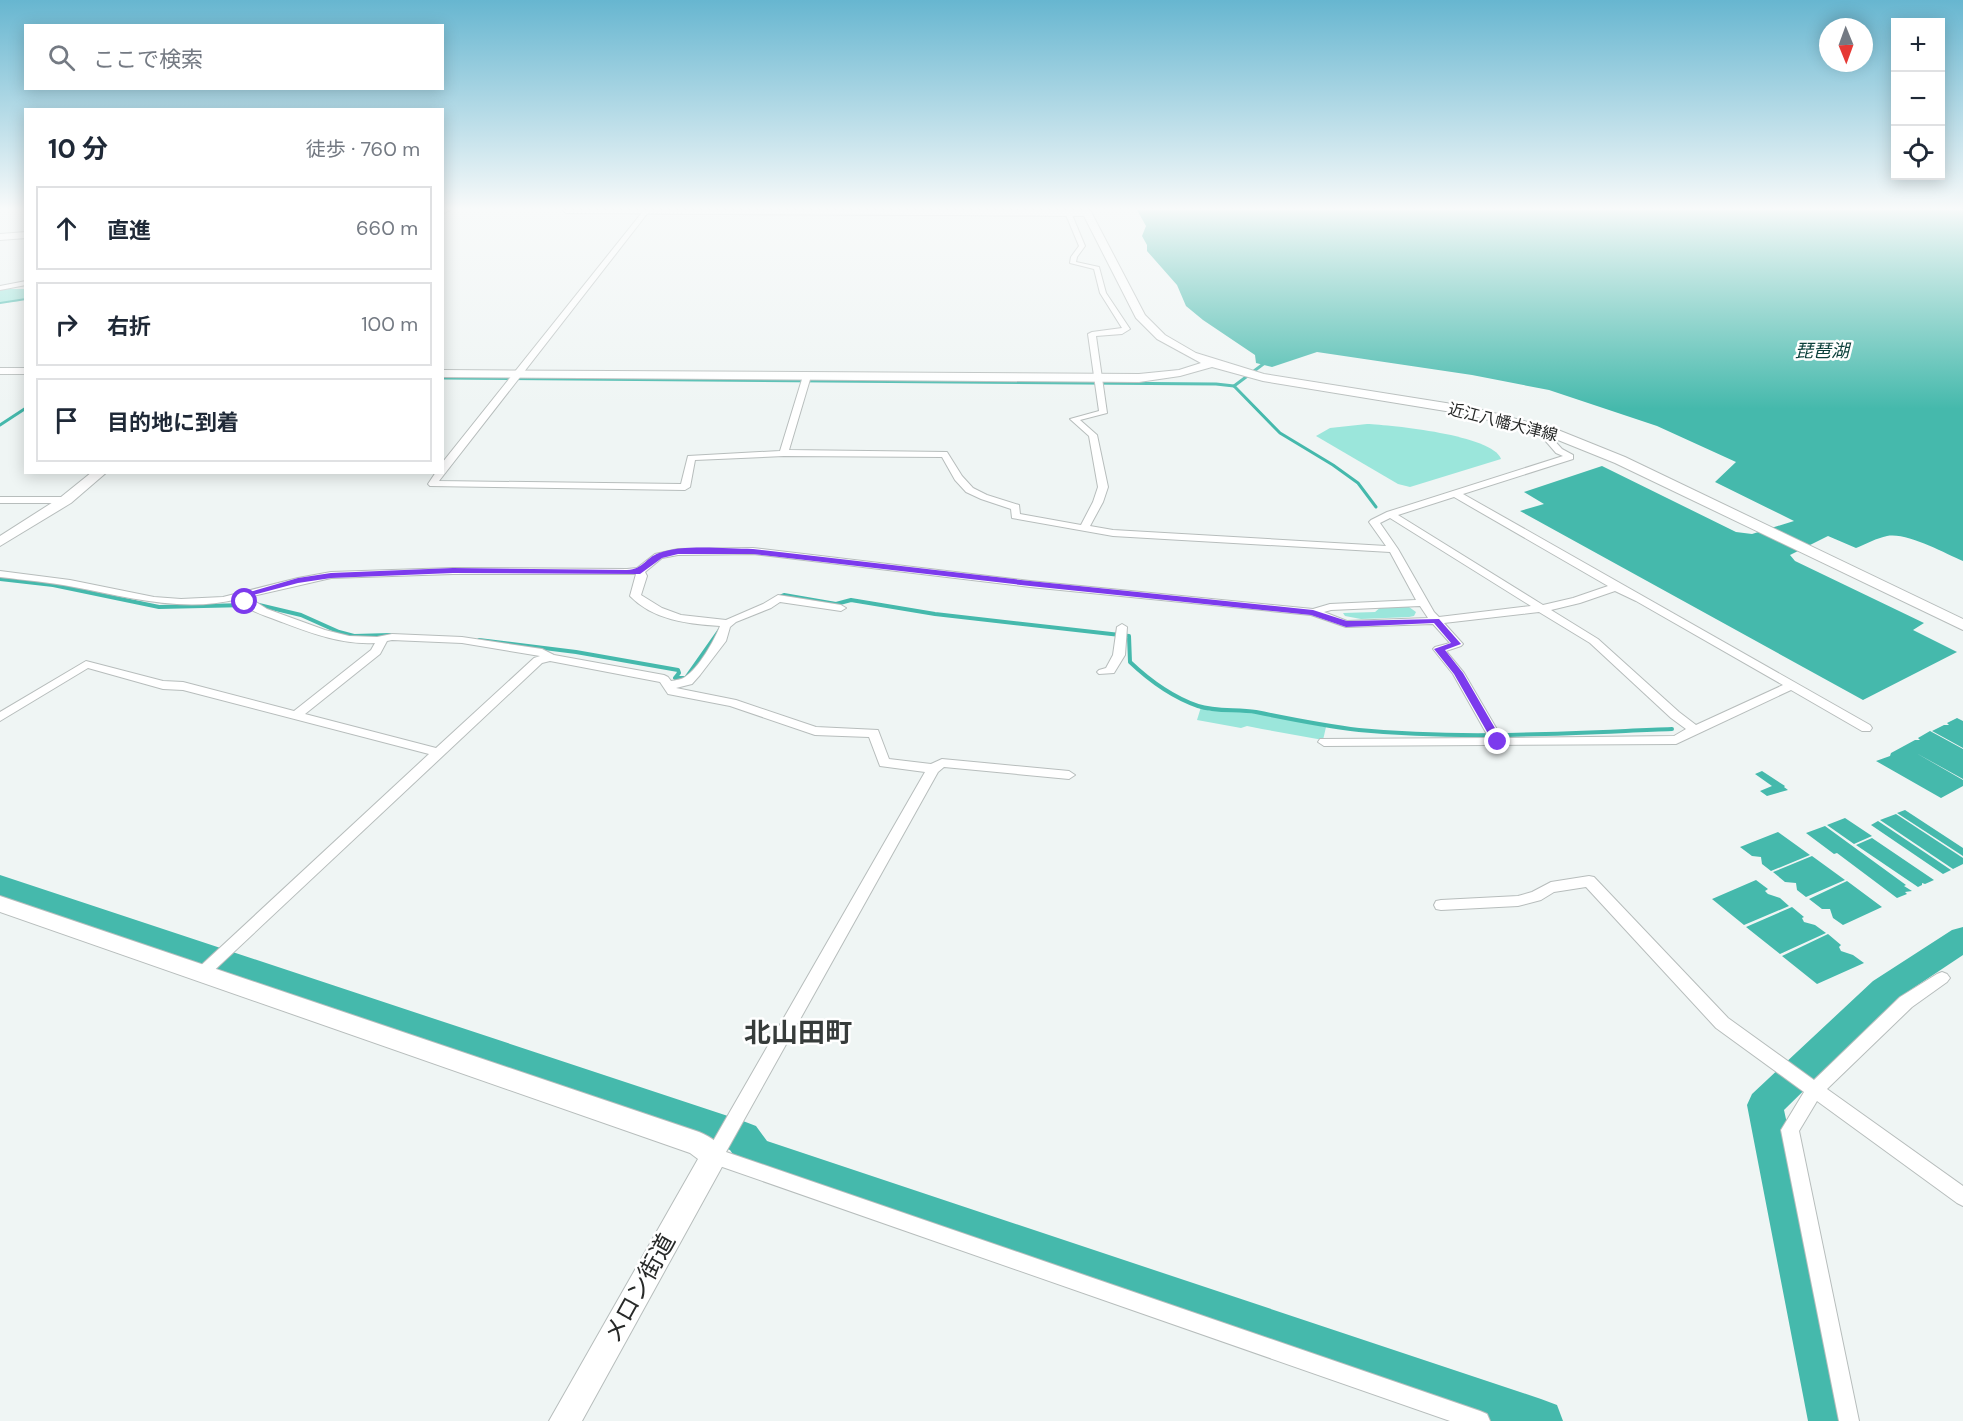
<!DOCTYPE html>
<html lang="ja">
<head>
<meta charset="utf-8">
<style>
  body { margin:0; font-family:"DM Sans","Noto Sans JP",sans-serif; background:#f6f6f7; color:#1f2937 }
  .controls { position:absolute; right:18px; top:18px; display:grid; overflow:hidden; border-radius:0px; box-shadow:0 3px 15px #0003 }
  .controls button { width:54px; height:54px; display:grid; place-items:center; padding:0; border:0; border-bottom:2px solid #e0e1e3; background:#fff; color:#1f2937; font:30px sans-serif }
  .compass { position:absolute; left:1819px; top:18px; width:54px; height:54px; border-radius:50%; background:#fff; box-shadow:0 3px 15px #0003; rotate:179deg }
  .stop { position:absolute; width:18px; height:18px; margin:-14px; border:4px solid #7c3aed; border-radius:50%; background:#fff }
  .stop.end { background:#7c3aed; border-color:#fff; box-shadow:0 2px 6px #0008 }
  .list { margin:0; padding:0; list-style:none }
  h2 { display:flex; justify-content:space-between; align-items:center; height:78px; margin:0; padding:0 24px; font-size:26px }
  h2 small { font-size:20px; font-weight:400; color:#747a83 }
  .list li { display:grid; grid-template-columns:39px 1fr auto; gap:18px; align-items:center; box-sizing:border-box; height:84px; margin:0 12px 12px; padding:0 12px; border:2px solid #e0e1e3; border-radius:0px }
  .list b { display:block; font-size:22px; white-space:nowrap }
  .list em { font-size:20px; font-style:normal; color:#747a83 }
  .icon { flex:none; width:33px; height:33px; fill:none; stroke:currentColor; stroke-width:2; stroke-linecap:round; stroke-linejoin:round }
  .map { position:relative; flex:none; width:1963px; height:1421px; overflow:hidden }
  .search { position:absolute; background:#fff; box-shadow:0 3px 15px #0003; left:24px; top:24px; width:420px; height:66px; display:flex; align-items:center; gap:15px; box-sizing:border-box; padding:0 21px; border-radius:0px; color:#747a83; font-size:22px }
  .panel { position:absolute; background:#fff; box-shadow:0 3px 15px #0003; left:24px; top:108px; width:420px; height:366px; border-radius:0px }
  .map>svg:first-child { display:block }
  .green { fill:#9be6db }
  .water { fill:#45b9ac }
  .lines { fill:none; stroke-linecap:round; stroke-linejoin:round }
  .stream-far2 { stroke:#45b9ac; stroke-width:2 }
  .stream-far1 { stroke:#45b9ac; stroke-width:3 }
  .stream { stroke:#45b9ac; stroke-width:4 }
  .river { fill:#45b9ac; fill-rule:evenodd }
  .street-casing { stroke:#b7bdbc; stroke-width:2 }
  .secondary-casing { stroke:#b7bdbc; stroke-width:2 }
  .street { fill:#fff; fill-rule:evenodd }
  .secondary { fill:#fff; fill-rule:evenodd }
  .route { fill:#7c3aed }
  .labels { text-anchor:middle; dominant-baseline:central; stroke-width:5; stroke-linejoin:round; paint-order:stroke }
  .far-street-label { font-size:16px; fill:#282a29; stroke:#fff }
  .far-water-label { font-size:18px; font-style:italic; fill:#093f3a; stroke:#fff }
  .near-street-label { font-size:24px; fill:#282a29; stroke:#fff }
  .near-quarter-label { font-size:27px; font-weight:bold; fill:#373c3b; stroke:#fff }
</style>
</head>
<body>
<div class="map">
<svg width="1963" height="1421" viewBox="0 0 1963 1421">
  <rect width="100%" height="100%" fill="#eff5f4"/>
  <!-- green -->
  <g class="green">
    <polygon points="0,289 25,289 25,298 20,301 0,303"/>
    <path d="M1367 424C1391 425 1493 435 1501 459L1410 487 1398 484 1316 436 1330 428Z"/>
    <polygon points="1381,607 1409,607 1416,612 1414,616 1409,617 1361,619 1345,616 1343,613 1375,612"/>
    <polygon points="1201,707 1210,711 1240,710 1326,727 1323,740 1262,729 1247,726 1241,728 1197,720"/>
  </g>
  <!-- water -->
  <g class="water">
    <path d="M1137 210H1963V561C1944 553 1907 532 1887 536 1877 538 1866 544 1856 548L1828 536 1790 555 1795 561 1924 623 1913 630 1957 652 1863 700 1520 511 1544 504 1524 492 1602 466 1736 532 1752 534 1794 521 1715 482 1736 462 1657 426 1549 390 1472 375 1317 352 1272 367 1256 363 1255 355 1203 320 1186 306 1177 285 1147 251V245L1142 236 1146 226Z"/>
    <polygon points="1957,718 1963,721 1963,748 1932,731 1944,725 1949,725 1947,723"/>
    <polygon points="1930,731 1963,749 1963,779 1916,753 1963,780 1963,786 1941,798 1876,761 1890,756 1891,753 1915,740 1920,740 1918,738"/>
    <polygon points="1762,771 1785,786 1784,787 1788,790 1767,796 1760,791 1772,786 1755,774"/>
    <polygon points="1905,810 1963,848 1963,856 1897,813"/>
    <polygon points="1896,814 1963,858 1963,864 1953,869 1880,820"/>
    <polygon points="1845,818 1872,836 1854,844 1827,825"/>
    <polygon points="1878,821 1951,870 1943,874 1871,825"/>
    <polygon points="1825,826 1906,885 1904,886 1912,891 1905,892 1907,894 1897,898 1837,853 1834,854 1806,833"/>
    <polygon points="1778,832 1810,855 1771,871 1762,864 1761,857 1752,856 1740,847"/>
    <polygon points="1872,838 1934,880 1925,884 1922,883 1922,885 1918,887 1856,845"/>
    <polygon points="1812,856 1845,880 1806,897 1797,890 1796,883 1785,882 1773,872"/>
    <polygon points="1756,880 1768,889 1765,891 1768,894 1780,898 1789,906 1744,925 1712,899"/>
    <polygon points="1847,881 1882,907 1843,925 1833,918 1830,909 1822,909 1809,899"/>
    <polygon points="1792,907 1804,917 1802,918 1804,922 1815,925 1826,933 1780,954 1746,927"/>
    <polygon points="1828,934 1841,945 1839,947 1841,951 1853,955 1864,963 1817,984 1782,956"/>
  </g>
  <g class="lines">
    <!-- stream-far2 -->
    <polyline class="stream-far2" points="0,303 26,299"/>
    <!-- stream-far1 -->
    <g class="stream-far1">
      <polyline points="442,378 1216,384 1234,386 1280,433 1333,465 1358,483 1376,507"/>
      <polyline points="1234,386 1266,362"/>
      <polyline points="0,425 26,408"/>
    </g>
    <!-- stream -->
    <g class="stream">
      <polyline points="0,579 53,585 159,607 248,605"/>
      <path d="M777 598 784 595 836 604 851 600 935 614 1129 636 1130 662C1150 681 1172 697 1198 706 1216 712 1237 709 1256 712 1290 719 1325 726 1359 730 1463 740 1568 733 1672 729"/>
      <polyline points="259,605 301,615 339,632 354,636 390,635"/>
      <polyline points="479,640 576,652 678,670 679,673 675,678 686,678 724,624"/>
    </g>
    <!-- river -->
    <g class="river">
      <polygon points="0,875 743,1121 756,1126 767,1141 1541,1399 1557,1405 1563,1421 1477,1421 754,1171 741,1166 730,1150 0,898"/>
      <polygon points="1963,927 1963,955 1897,999 1784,1110 1852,1421 1808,1421 1747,1105 1752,1094 1873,981 1952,930"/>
    </g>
    <!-- street casing -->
    <g class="street-casing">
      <g id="street">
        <path d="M644 210H650L439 481 681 484 688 456 780 451 803 376 807 374 811 376 789 450 947 452 962 476 973 488 987 495 1019 505 1020 514 1081 525 1093 502 1098 487 1089 436 1070 419 1099 411 1088 334 1092 332 1122 328 1100 293 1094 269 1070 263 1071 257 1079 246 1064 210H1070L1085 246 1077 257 1076 262 1099 267 1106 293 1130 329 1122 334 1096 336 1107 413 1080 420 1097 435 1108 487 1103 502 1090 526 1113 530 1386 546 1369 522 1371 520 1387 512 1563 456 1556 453 1543 438 1550 431H1556L1557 433 1552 438 1562 449 1573 455V459L1463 494 1870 725 1872 728 1870 731H1862L1791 690 1676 744 1324 746 1318 742 1320 739 1489 738 1453 674 1433 649 1435 647 1450 643 1433 624 1346 627 1311 615 1030 587 753 554 678 555 662 558 645 572 647 576 641 595 662 608 681 615 726 620 763 604 778 595 841 605 846 608 841 611 780 602 771 608 736 622 730 627 726 641 700 675 692 684 676 688 736 700 816 727 878 730 889 759 931 764 942 759 1069 771 1075 775 1069 779 944 767 938 772 726 1152 1480 1411 1487 1414 1490 1421H1450L708 1162 705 1156 708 1150 925 772 880 766 869 737 815 735 730 706 668 694 660 682 550 661 542 663 206 978 201 980 196 978 193 974 196 970 429 754 183 690 163 689 88 668 0 721V712L86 661 163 681 183 682 294 711 371 650 375 643C341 645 311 633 279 621 264 615 249 612 238 599 183 613 128 597 74 587 49 582 24 580 0 577V571L70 580 154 597 181 599 223 597 298 578 331 572 453 568 627 569 637 568 655 554 678 549 753 548 1030 581 1313 609 1330 604 1416 600 1390 552 1113 536 1012 518 1011 509 981 499 966 492 955 480 942 457 784 456 695 460 690 487 685 490 430 486 428 484 436 472H442V463ZM1454 497 1608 586 1573 598 1543 605 1398 515ZM1390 518 1531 606 1439 617 1434 612 1398 549 1380 523ZM453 574H636L630 596C653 620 688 624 720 626 714 641 699 668 685 677 681 680 676 680 671 681L668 677 664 675 554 655 542 649 462 637 392 634 377 637 349 636 325 630 267 609 248 597 331 578ZM1615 591 1636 601 1783 685 1696 725 1679 712 1598 639 1551 610 1580 603ZM1420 606 1428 618 1347 621 1324 612 1331 610ZM1539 612 1590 643 1671 718 1686 729 1674 736 1502 738 1464 673 1446 651 1461 646 1463 644 1444 623ZM392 640 462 643 540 656 534 658 436 748 305 714 380 654 387 641Z"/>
        <polygon points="26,281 26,285 0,290 0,286"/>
        <polygon points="0,497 66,497 71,500 66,503 0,503"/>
        <polygon points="1122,624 1127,627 1125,655 1114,673 1099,674 1097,672 1099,670 1106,668 1113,655 1117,627"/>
        <polygon points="1589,876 1594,877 1728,1018 1814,1080 1900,997 1937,974 1942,972 1947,974 1950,978 1947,982 1912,1007 1827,1089 1963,1186 1963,1206 1957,1203 1817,1101 1799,1131 1859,1421 1839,1421 1781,1130 1804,1092 1716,1028 1586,887 1554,892 1541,900 1518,906 1441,910 1436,909 1434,905 1436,901 1441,900 1518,896 1532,892 1551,882"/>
      </g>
    </g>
    <!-- secondary casing -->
    <g class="secondary-casing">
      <g id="secondary">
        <polygon points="442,210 450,210 442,214"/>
        <polygon points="562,210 1090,210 1145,315 1165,335 1196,353 1264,374 1471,407 1558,430 1625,457 1963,619 1963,630 1615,463 1548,436 1470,415 1263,381 1212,367 1180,376 1139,382 442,377 442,370 1139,374 1179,370 1201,363 1157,339 1136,318 1084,216 566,213"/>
        <polygon points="26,232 26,238 0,240 0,234"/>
        <rect x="0" y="368" width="26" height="6"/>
        <polygon points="92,472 107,472 71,503 0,546 0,536 61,497"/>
        <path d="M0 896 699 1132C711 1137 722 1144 727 1156L723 1165 582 1421H549L698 1159 690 1153 0 912Z"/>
      </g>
    </g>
    <!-- street -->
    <use href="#street" class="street"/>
    <!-- secondary -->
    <use href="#secondary" class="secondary"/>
  </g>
  <!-- sky -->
  <linearGradient id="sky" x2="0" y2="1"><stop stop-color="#67b6d0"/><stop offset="0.51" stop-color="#f8fafa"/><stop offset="1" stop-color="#f8fafa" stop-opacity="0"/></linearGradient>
  <rect width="1963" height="409" fill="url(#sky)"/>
  <!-- route -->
  <path class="route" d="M753 549 1030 581 1313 610 1347 621 1439 619 1461 644 1445 650 1463 673 1503 742 1498 745 1494 744 1454 674 1434 649 1451 643 1434 623 1346 627 1311 615 1030 586 753 554H678L662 558 640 574 453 573 331 578 298 583 246 597 250 602 245 604 236 596 298 578 331 573 453 568 627 570C644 569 645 558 659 553 685 544 725 549 753 549Z"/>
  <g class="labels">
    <!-- far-street labels -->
    <g class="far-street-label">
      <text transform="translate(1503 422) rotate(14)">近江八幡大津線</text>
    </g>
    <!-- far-water labels -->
    <g class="far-water-label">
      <text x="1822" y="351">琵琶湖</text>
    </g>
    <!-- near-street labels -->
    <g class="near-street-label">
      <text transform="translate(639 1288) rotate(-61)">メロン街道</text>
    </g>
    <!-- near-quarter labels -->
    <g class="near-quarter-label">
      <text x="798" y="1032">北山田町</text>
    </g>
  </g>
</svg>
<div class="controls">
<button>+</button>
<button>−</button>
<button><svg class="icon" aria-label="locate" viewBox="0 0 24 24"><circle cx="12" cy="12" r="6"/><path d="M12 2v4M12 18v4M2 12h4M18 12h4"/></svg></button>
</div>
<svg class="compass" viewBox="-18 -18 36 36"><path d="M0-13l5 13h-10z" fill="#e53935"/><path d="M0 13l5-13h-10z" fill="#747a83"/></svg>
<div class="stop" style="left:245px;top:602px"></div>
<div class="stop end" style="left:1498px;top:742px"></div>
<div class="search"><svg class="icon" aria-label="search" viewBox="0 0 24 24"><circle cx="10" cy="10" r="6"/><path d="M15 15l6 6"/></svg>ここで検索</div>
<section class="panel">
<h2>10 分<small>徒歩 · 760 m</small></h2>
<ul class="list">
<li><svg class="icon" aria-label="ahead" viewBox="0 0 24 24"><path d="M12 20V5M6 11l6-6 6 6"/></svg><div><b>直進</b></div><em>660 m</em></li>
<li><svg class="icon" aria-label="right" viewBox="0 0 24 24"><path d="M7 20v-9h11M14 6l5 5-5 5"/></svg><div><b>右折</b></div><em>100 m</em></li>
<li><svg class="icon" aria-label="arrive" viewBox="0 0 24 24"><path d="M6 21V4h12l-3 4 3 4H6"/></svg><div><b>目的地に到着</b></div></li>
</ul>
</section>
</div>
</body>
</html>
